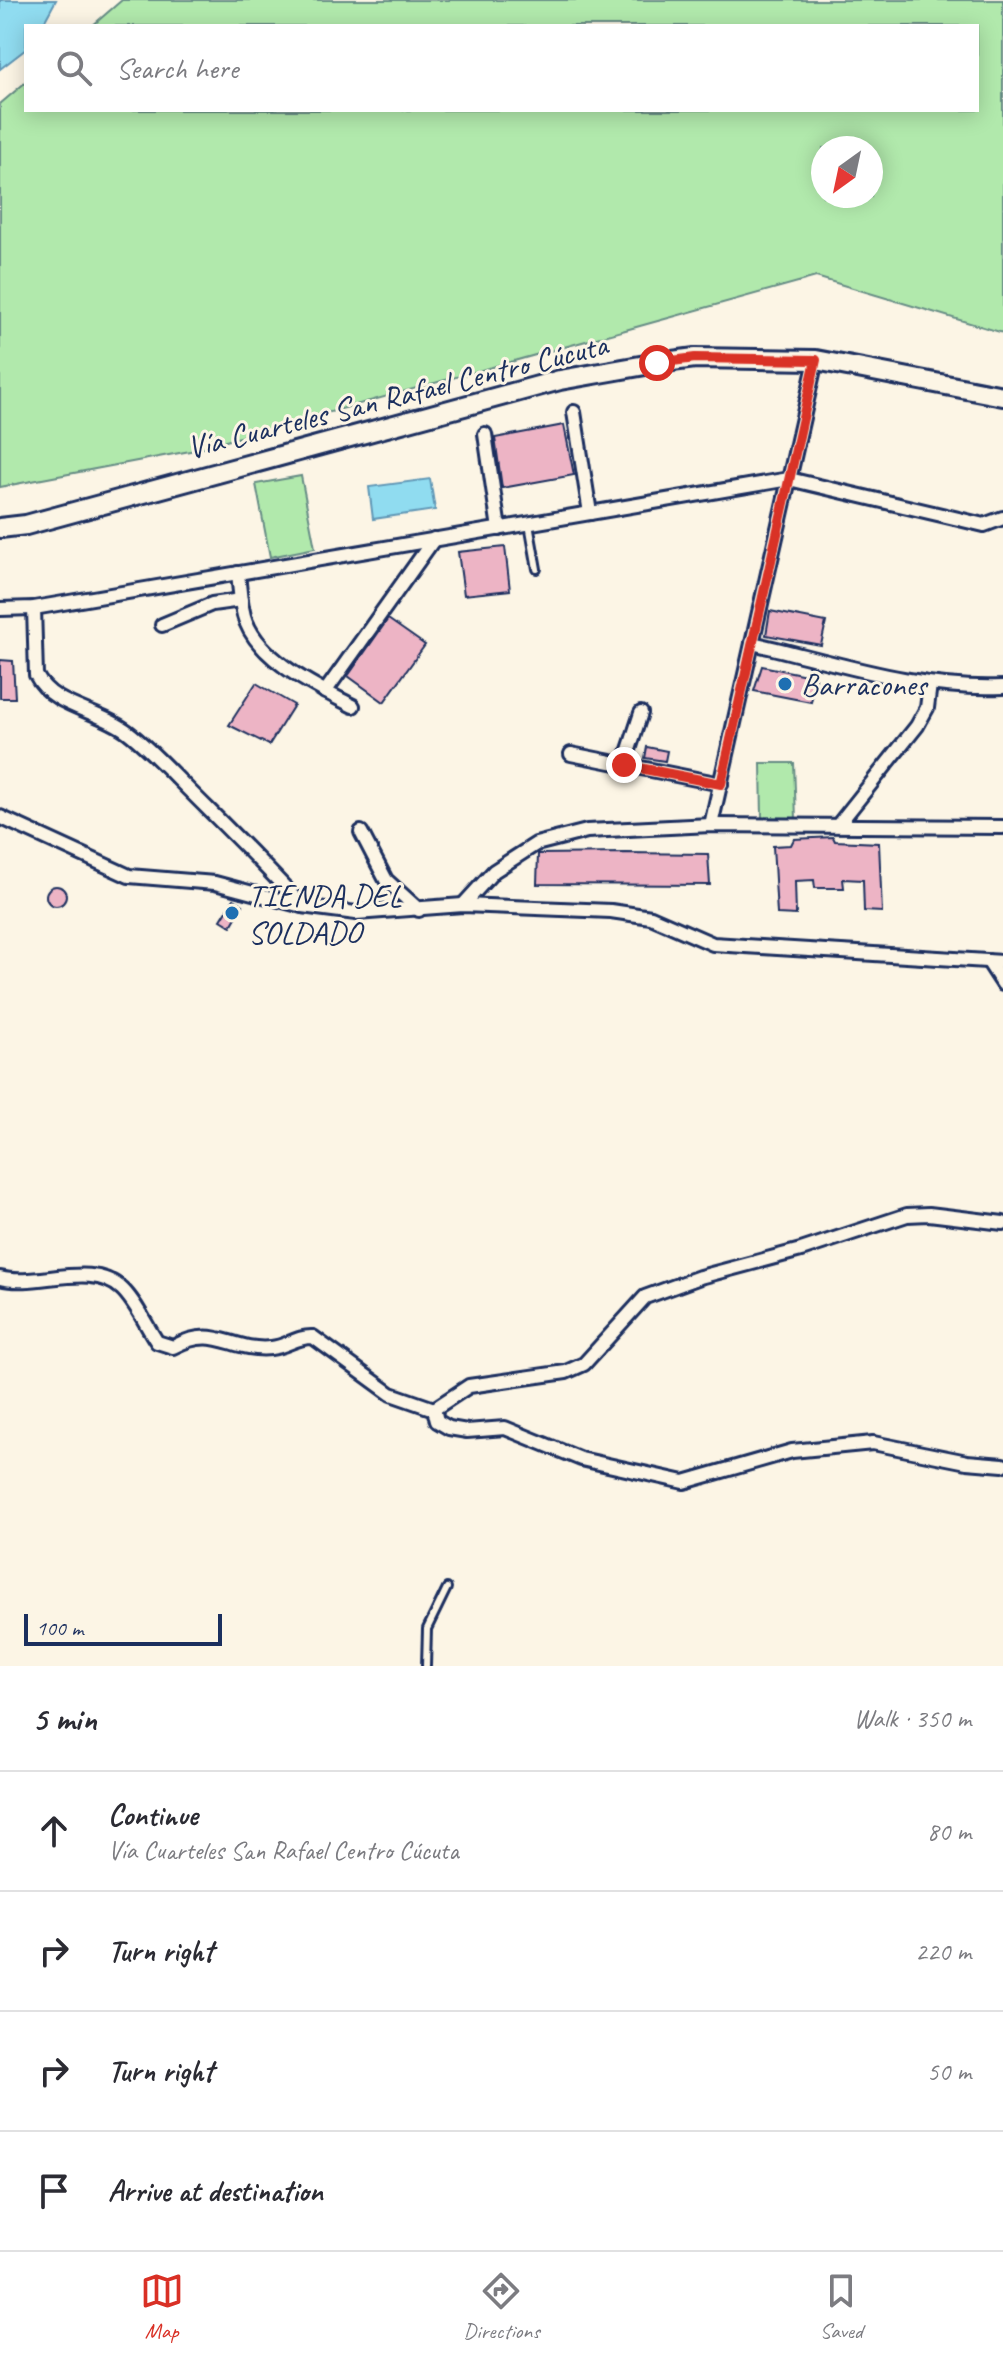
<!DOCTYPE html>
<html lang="en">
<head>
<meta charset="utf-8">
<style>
  body { margin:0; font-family:Caveat,sans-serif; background:#f7f7f7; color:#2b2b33 }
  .compass { position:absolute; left:811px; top:136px; width:72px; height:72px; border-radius:50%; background:#fff; box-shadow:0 4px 20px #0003; rotate:213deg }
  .scale { position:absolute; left:24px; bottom:20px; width:198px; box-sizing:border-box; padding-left:8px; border:4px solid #1b2f5e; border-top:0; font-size:22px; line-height:28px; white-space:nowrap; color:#1b2f5e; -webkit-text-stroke:6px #fcf5e5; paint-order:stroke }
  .stop { position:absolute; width:24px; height:24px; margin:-18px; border:6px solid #d93025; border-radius:50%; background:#fff }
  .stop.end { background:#d93025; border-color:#fff; box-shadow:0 2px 8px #0008 }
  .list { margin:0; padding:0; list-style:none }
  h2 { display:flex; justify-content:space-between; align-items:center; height:104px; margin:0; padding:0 32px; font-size:34px }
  h2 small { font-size:26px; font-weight:400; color:#7c7c81 }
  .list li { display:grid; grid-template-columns:52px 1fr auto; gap:24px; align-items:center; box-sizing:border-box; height:120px; padding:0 32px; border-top:2px solid #e1e1e2 }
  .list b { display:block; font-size:30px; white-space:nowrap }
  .list p { margin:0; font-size:26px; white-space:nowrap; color:#7c7c81 }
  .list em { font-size:26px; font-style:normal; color:#7c7c81 }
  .icon { flex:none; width:44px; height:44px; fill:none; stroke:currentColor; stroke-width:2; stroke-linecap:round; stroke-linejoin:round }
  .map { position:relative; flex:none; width:1003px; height:1666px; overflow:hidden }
  .search { position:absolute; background:#fff; box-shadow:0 4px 20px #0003; left:24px; right:24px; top:24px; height:88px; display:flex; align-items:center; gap:20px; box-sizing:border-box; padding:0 28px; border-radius:0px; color:#7c7c81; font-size:30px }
  .sheet { height:584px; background:#fff }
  nav { display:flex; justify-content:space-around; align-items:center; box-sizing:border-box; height:112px; border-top:2px solid #e1e1e2; background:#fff; font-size:22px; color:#7c7c81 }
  nav a { display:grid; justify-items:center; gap:4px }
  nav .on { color:#d93025 }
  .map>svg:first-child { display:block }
  .green { fill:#b1e9ac; stroke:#668c85; stroke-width:2; fill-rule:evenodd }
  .water { fill:#90dcf0; stroke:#6197b6; stroke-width:2 }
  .building { fill:#edb4c5; stroke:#1b2f5e; stroke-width:2 }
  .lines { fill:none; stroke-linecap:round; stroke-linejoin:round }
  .lane-casing { stroke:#1b2f5e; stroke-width:12 }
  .street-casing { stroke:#1b2f5e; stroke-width:18 }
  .secondary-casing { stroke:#1b2f5e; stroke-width:24 }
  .lane { stroke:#fcf5e5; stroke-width:6 }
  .street { stroke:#fcf5e5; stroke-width:12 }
  .secondary { stroke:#fcf5e5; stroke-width:18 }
  .route { stroke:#d93025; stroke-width:10 }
  .poi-dot { fill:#1f6fb2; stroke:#fcf5e5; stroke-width:3 }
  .labels { text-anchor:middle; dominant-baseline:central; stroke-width:6; stroke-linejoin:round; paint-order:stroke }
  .street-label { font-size:32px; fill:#1b2f5e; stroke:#fcf5e5 }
  .poi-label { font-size:32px; fill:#1b2f5e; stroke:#fcf5e5; text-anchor:start }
</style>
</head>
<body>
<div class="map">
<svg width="1003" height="1666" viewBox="0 0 1003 1666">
  <rect width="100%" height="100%" fill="#fcf5e5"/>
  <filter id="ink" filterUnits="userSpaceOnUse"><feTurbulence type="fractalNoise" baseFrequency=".0125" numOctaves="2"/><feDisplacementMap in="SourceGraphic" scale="16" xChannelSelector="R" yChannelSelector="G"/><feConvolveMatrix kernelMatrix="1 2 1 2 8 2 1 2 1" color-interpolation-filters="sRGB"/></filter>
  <g filter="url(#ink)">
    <!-- green -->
    <g class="green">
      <path d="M122 0H1003V333L816 277 190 451 0 487V104L26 82V110H977V26H92ZM823 148H871V196H823Z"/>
      <polygon points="301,476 315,548 270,557 256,484"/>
      <polygon points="761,763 794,763 796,819 762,818"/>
    </g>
    <!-- water -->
    <g class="water">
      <polygon points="0,0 56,0 42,26 26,26 26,49 0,69"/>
      <polygon points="430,479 435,510 373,519 369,487"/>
    </g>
    <!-- building -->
    <g class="building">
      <polygon points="564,425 574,475 502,488 495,438"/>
      <polygon points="505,547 510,590 464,595 458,552"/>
      <polygon points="770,611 826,622 821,645 766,635"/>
      <polygon points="388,619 425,645 384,702 348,676"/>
      <polygon points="0,660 13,661 15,698 0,698"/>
      <polygon points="762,666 816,677 811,702 754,691"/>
      <polygon points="256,683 294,705 269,745 229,725"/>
      <polygon points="647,747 667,751 665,761 645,758"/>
      <polygon points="833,837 835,841 879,843 882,912 864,911 863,880 843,879 844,888 815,888 814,880 795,881 796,915 777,914 773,846 791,845 794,839"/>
      <polygon points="626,853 708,854 710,885 537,884 538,854"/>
      <circle cx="56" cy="896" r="10"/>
      <polygon points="234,899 243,905 231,926 221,920"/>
    </g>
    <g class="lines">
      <!-- lane casing -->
      <g class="lane-casing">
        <g id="lane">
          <polyline points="529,524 537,569"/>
          <polyline points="426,1666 427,1629 447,1588"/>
        </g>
      </g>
      <!-- street casing -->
      <g class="street-casing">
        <g id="street">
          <polyline points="574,412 590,513"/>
          <polyline points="485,434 499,529"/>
          <path d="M238 573C240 589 240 607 246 622 262 662 317 687 353 706"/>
          <path d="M34 608 36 675C53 708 98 709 128 732 150 749 170 771 190 791 228 829 266 866 302 906"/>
          <polyline points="0,609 34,608 789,479 984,525 1003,518"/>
          <polyline points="162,625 212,604 241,600"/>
          <path d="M752 643C834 662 918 691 1003 687"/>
          <polyline points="325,692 434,539"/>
          <polyline points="571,754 721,784"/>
          <polyline points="624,765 641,713"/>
          <polyline points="0,817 129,876 215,883 302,906 356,913 463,905 611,911 651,917 713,944 1003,962"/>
          <polyline points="711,825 816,360"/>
          <polyline points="838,825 917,726 927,708 930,684"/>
          <polyline points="361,832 386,880 419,910"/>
          <polyline points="463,905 494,871 536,844 587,831 711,825 1003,827"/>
          <polyline points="988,961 1003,984"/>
          <path d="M0 1278C37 1288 92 1260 122 1289 136 1302 146 1326 157 1342L173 1347C216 1323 230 1352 271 1348 286 1347 297 1336 313 1337L391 1394 434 1409"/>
          <polyline points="434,1409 469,1386 566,1372 584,1364 645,1297 700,1277 801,1250 907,1215 929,1214 1003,1223"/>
          <polyline points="434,1409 437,1421 449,1428 467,1431 505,1428 581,1459 684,1482 792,1451 873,1443 967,1462 1003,1465"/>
        </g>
      </g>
      <!-- secondary casing -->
      <g class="secondary-casing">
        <polyline id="secondary" points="0,528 26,525 560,380 657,363 695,358 816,360 1003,396"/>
      </g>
      <!-- lane -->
      <use href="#lane" class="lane"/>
      <!-- street -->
      <use href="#street" class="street"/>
      <!-- secondary -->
      <use href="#secondary" class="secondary"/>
    </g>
  </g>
  <g class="lines" filter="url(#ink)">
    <!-- route -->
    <polyline class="route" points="624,765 721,784 816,360 695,358 657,363"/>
  </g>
  <!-- markers -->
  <g class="poi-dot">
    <circle cx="785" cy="684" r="8"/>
    <circle cx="232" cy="913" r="8"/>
  </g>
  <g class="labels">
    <!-- street labels -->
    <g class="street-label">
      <text transform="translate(397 396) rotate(-14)">Vía Cuarteles San Rafael Centro Cúcuta</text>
    </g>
    <!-- poi labels -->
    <g class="poi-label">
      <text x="801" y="684">Barracones</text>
      <text x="248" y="895">TIENDA DEL<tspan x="248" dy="37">SOLDADO</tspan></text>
    </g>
  </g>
</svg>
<svg class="compass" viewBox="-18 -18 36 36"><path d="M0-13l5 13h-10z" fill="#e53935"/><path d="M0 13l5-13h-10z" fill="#7c7c81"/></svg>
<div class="scale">100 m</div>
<div class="stop" style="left:657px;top:363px"></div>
<div class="stop end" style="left:624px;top:765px"></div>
<div class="search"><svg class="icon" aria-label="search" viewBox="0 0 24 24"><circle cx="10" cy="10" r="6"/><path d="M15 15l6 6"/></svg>Search here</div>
</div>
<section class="sheet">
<h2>5 min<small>Walk · 350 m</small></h2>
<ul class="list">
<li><svg class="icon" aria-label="ahead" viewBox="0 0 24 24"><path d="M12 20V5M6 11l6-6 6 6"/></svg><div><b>Continue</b><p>Vía Cuarteles San Rafael Centro Cúcuta</p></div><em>80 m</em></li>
<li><svg class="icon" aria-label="right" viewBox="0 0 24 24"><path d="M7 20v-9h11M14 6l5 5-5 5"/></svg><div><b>Turn right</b></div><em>220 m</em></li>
<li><svg class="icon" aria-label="right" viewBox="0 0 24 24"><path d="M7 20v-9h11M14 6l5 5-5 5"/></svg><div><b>Turn right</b></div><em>50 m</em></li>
<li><svg class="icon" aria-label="arrive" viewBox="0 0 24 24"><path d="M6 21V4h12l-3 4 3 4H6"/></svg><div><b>Arrive at destination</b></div></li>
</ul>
</section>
<nav>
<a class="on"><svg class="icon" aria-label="map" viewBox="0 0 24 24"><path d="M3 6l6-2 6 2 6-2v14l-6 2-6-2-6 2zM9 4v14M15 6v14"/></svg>Map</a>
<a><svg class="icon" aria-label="directions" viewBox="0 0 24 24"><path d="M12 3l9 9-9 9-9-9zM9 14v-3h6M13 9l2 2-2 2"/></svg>Directions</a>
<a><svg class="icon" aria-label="saved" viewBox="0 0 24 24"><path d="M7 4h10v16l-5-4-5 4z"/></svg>Saved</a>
</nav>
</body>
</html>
